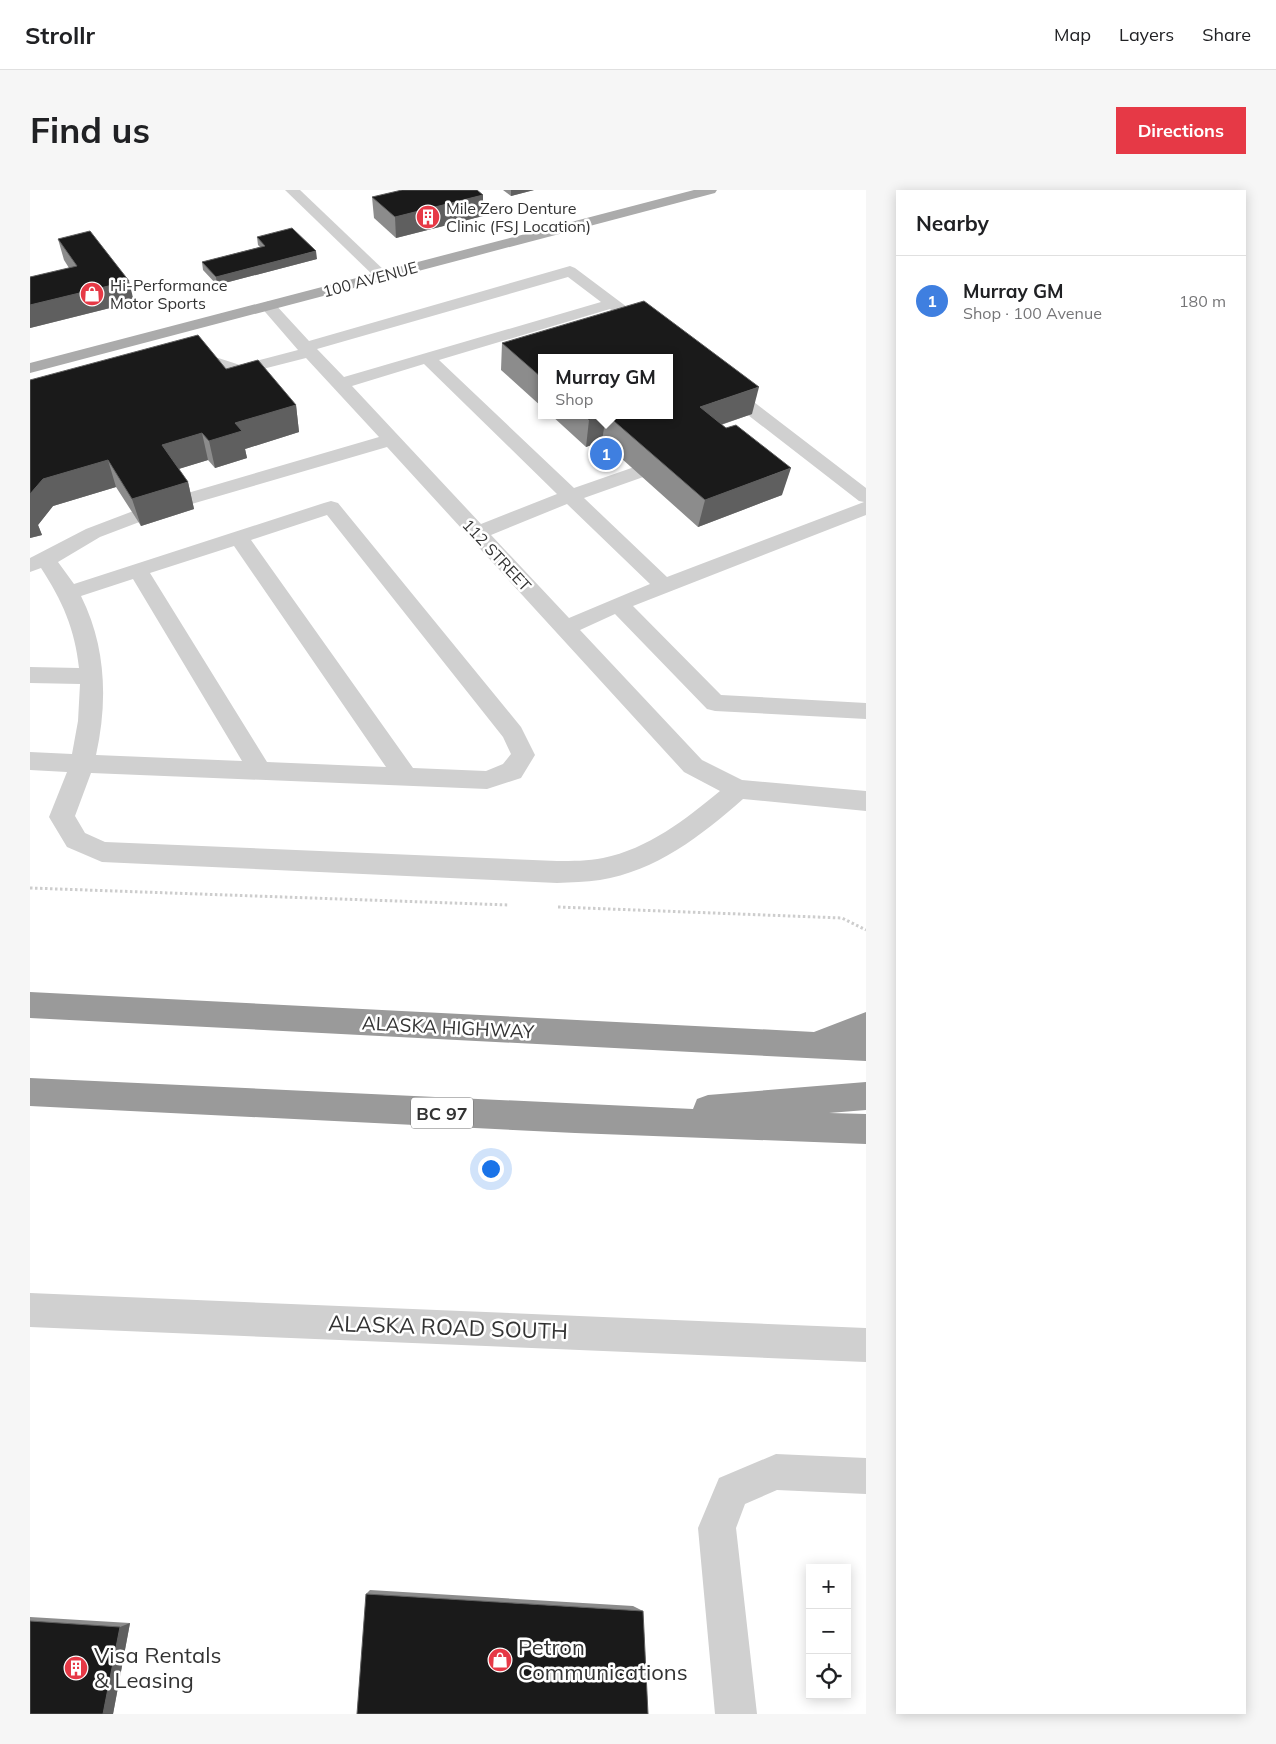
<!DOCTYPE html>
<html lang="en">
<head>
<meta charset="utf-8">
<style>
  body { margin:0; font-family:Mulish,sans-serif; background:#f6f6f6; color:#202124 }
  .controls { position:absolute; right:15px; bottom:15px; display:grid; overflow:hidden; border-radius:0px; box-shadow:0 2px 12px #0003 }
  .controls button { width:45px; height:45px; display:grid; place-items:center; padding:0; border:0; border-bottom:1px solid #e0e0e0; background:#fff; color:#202124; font:25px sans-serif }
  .you { position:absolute; left:460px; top:978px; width:18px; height:18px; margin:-12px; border:4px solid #fff; border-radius:50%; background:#1a73e8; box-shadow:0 0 0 8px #1a73e833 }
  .badge { display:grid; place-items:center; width:32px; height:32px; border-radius:50%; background:#e63946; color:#fff; font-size:16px; font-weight:700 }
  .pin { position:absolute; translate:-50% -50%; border:2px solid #fff; box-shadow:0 1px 5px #0006 }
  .popup { position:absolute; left:508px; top:164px; width:135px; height:65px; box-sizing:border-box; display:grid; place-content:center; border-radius:0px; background:#fff; filter:drop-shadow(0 1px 4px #0005); font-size:16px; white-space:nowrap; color:#757577 }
  .popup b { font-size:19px; color:#202124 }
  .popup::after { content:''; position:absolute; left:50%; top:100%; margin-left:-10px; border:10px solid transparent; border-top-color:#fff }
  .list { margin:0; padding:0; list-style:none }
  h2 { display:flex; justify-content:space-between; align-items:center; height:65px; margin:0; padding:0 20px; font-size:21px }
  h2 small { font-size:16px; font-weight:400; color:#757577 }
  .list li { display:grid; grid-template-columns:32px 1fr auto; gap:15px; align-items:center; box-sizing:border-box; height:90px; padding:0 20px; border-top:1px solid #e0e0e0 }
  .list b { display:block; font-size:19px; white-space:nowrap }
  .list p { margin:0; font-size:16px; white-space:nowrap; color:#757577 }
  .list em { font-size:16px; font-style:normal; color:#757577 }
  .icon { flex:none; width:28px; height:28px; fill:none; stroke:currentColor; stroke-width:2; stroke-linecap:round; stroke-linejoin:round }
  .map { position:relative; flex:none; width:836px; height:1524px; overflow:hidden; border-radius:0px }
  header { display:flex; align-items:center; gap:30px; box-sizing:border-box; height:70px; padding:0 25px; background:#fff; border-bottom:1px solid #e0e0e0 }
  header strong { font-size:24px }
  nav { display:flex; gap:28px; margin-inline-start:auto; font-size:18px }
  .intro { display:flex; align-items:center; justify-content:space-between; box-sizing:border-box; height:120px; padding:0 30px }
  h1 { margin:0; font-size:35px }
  .button { padding:12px 22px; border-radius:0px; background:#e63946; color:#fff; font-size:18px; font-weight:700 }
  main { display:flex; gap:30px; padding:0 30px }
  aside { flex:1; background:#fff; border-radius:0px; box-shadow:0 2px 12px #0003 }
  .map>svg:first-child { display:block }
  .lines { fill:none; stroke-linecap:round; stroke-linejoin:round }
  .path { stroke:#cdcdcd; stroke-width:3; stroke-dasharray:2.5 2.5; stroke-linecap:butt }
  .minor { fill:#d0d0d0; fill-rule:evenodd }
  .major { fill:#ababab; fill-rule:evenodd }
  .highway { fill:#9a9a9a; fill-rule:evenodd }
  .wall { fill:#8c8c8c }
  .shaded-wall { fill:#5f5f5f }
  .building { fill:#1a1a1a; stroke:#5f5f5f }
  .labels { text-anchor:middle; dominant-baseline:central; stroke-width:5; stroke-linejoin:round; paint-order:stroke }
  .far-poi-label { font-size:16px; fill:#333; stroke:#fff; text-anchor:start }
  .far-street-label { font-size:16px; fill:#333; stroke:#fff }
  .shield { fill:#fff; stroke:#707070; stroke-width:1 }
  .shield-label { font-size:18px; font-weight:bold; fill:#333 }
  .street-label { font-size:19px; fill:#333; stroke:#fff }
  .near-street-label { font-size:22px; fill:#333; stroke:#fff }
  .near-poi-label { font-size:22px; fill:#333; stroke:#fff; text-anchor:start }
</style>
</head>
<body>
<header>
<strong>Strollr</strong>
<nav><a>Map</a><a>Layers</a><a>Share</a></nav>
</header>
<div class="intro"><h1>Find us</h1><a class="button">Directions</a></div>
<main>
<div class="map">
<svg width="836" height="1524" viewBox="0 0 836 1524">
  <rect width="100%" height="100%" fill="#fff"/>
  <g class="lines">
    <!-- path -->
    <g class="path">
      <polyline points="0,698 479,715"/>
      <polyline points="528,717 812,728 836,740"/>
    </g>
    <!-- minor -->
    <g class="minor">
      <polygon points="255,0 270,0 357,83 360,86 357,89 347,89"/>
      <path d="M540 76 545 78 625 138 627 141 625 144H613L580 119 409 170 544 298 636 266H650L652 270 650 274 554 308 637 387 834 312 829 311 687 201 684 197 687 193H699L836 298V325L603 416 691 505 836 513V529L685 521 677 519 585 424 550 440 672 570 712 590 836 601V621L713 609C671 646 626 681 570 690 556 692 541 692 527 693L72 672 37 657 19 627 37 582 0 580V562L42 564 48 531 50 494 0 493V477L49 478C45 439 32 410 11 378L0 382V368L56 339 127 312 349 247 276 168 209 185 178 175H149L146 171 149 167 179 165 210 175 268 160 230 116 238 111 244 113 279 151ZM538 87 571 112 314 187 287 159ZM394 174 527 304 451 334 322 196ZM357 257 654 582 690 601C656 629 618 659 573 668 558 671 542 671 527 671L75 652 55 643 45 626 61 583 457 599 491 588 505 565 491 537 308 313 301 311 294 313 44 394 28 372 70 347 141 320ZM537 314 620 394 539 428 461 345ZM297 325 473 547 481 564 473 574 456 581 383 578 221 350ZM204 356 356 577 237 572 120 383ZM103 389 212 571 66 565C78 511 76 456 51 406Z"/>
      <polygon points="0,1103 836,1138 836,1172 0,1137"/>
      <polygon points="746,1264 836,1268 836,1304 747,1300 715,1314 706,1338 727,1524 685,1524 668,1338 689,1288"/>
    </g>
    <!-- major -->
    <polygon class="major" points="664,0 687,0 685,3 0,183 0,173"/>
    <!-- highway -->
    <g class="highway">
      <polygon points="0,802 784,842 836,822 836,871 0,828"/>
      <polygon points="0,888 663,919 667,909 678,905 836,892 836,920 799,923 836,924 836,954 545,943 0,916"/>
    </g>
  </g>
  <!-- wall -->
  <g class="wall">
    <polygon points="473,0 504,0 481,6"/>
    <polygon points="453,5 453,26 366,48 344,28 342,7"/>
    <polygon points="227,47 287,69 187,95 173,80 172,72 230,57 228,55"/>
    <polygon points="28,49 104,112 0,138 0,87 39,78 34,70"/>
    <polygon points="472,153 722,224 691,235 752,305 668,337 572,251 556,257 521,225 640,225 512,168 512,217 471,180"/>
    <polygon points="196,179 266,215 269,242 215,259 217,268 185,278 178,270 148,279 158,292 164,319 111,336 86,297 23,316 8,335 12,345 0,348 0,190"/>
    <polygon points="340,1400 603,1416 613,1421 336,1404"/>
    <polygon points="0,1427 100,1433 83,1524 0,1524"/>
  </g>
  <!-- shaded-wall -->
  <g class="shaded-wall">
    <polygon points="481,0 504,0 481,6"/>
    <polygon points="453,5 453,26 366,48 365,27"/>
    <polygon points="286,61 287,69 187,95 186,87"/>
    <polygon points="99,91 104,112 0,138 0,115"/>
    <polygon points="729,197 722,224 663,244 670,217"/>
    <polygon points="266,215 269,242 215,259 217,268 185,278 179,251 205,233"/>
    <polygon points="573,225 576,225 572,251 556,257 559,230"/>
    <polygon points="172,243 178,270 139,282 132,255"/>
    <polygon points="78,270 86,297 23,316 8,335 12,345 0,348 0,304 13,289"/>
    <polygon points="761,278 752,305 668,337 675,310"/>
    <polygon points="158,292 164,319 111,336 102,309"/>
    <polygon points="100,1433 83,1524 73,1524 90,1437"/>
  </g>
  <!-- building -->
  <g class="building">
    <polygon points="372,0 447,0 453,5 365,27 342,7"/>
    <polygon points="262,38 286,61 186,87 172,72 235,56 227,47"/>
    <polygon points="60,41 99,91 0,115 0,87 47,76 28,49"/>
    <polygon points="614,111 729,197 670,217 696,238 706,235 761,278 675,310 577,225 640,225 640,168 512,168 512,188 472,153"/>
    <polygon points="168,145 196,179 228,170 266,215 205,233 212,241 179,251 172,243 132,255 158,292 102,309 78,270 13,289 0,304 0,190"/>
    <polygon points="554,225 573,225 559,230"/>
    <polygon points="336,1404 613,1421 618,1524 327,1524"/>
    <polygon points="0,1431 90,1437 73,1524 0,1524"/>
  </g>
  <!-- icons -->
  <defs>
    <g id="building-disc" transform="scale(1.25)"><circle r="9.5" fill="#e63946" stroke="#fff"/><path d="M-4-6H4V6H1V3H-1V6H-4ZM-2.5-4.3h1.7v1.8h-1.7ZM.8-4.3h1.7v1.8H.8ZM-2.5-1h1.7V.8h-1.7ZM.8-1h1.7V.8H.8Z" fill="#fff"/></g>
    <g id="shop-disc" transform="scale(1.25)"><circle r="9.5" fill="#e63946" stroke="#fff"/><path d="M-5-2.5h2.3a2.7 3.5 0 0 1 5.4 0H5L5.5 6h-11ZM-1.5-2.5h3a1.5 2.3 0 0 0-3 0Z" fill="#fff"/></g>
  </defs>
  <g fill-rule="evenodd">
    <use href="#building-disc" x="398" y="27"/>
    <use href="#shop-disc" x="62" y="104"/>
    <use href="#shop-disc" x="470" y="1470"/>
    <use href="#building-disc" x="46" y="1478"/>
  </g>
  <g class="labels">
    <!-- far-poi labels -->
    <g class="far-poi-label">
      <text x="416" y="18">Mile Zero Denture<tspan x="416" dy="18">Clinic (FSJ Location)</tspan></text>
      <text x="80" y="95">Hi-Performance<tspan x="80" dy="18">Motor Sports</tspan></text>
    </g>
    <!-- far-street labels -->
    <g class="far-street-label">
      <text transform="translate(340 89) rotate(-15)">100 AVENUE</text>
      <text transform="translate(467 365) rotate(47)">112 STREET</text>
    </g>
    <!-- shield labels -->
    <rect class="shield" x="381" y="907.5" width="62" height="31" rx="4"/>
    <g class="shield-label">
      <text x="412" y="923">BC 97</text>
    </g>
    <!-- street labels -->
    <g class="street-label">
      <text transform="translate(418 837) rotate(3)">ALASKA HIGHWAY</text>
    </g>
    <!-- near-street labels -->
    <g class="near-street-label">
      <text transform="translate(418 1137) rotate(2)">ALASKA ROAD SOUTH</text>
    </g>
    <!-- near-poi labels -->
    <g class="near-poi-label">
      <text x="488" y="1457">Petron<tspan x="488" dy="25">Communications</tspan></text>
      <text x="64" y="1465">Visa Rentals<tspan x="64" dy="25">&amp; Leasing</tspan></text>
    </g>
  </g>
</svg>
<div class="controls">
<button>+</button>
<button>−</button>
<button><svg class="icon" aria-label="locate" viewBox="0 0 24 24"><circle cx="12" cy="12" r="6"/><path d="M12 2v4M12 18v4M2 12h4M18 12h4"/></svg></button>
</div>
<div class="you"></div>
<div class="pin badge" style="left:576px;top:264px;background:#3f7fe0">1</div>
<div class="popup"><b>Murray GM</b>Shop</div>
</div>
<aside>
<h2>Nearby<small></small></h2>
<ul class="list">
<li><span class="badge" style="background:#3f7fe0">1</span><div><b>Murray GM</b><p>Shop · 100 Avenue</p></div><em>180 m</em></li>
</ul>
</aside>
</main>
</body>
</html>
